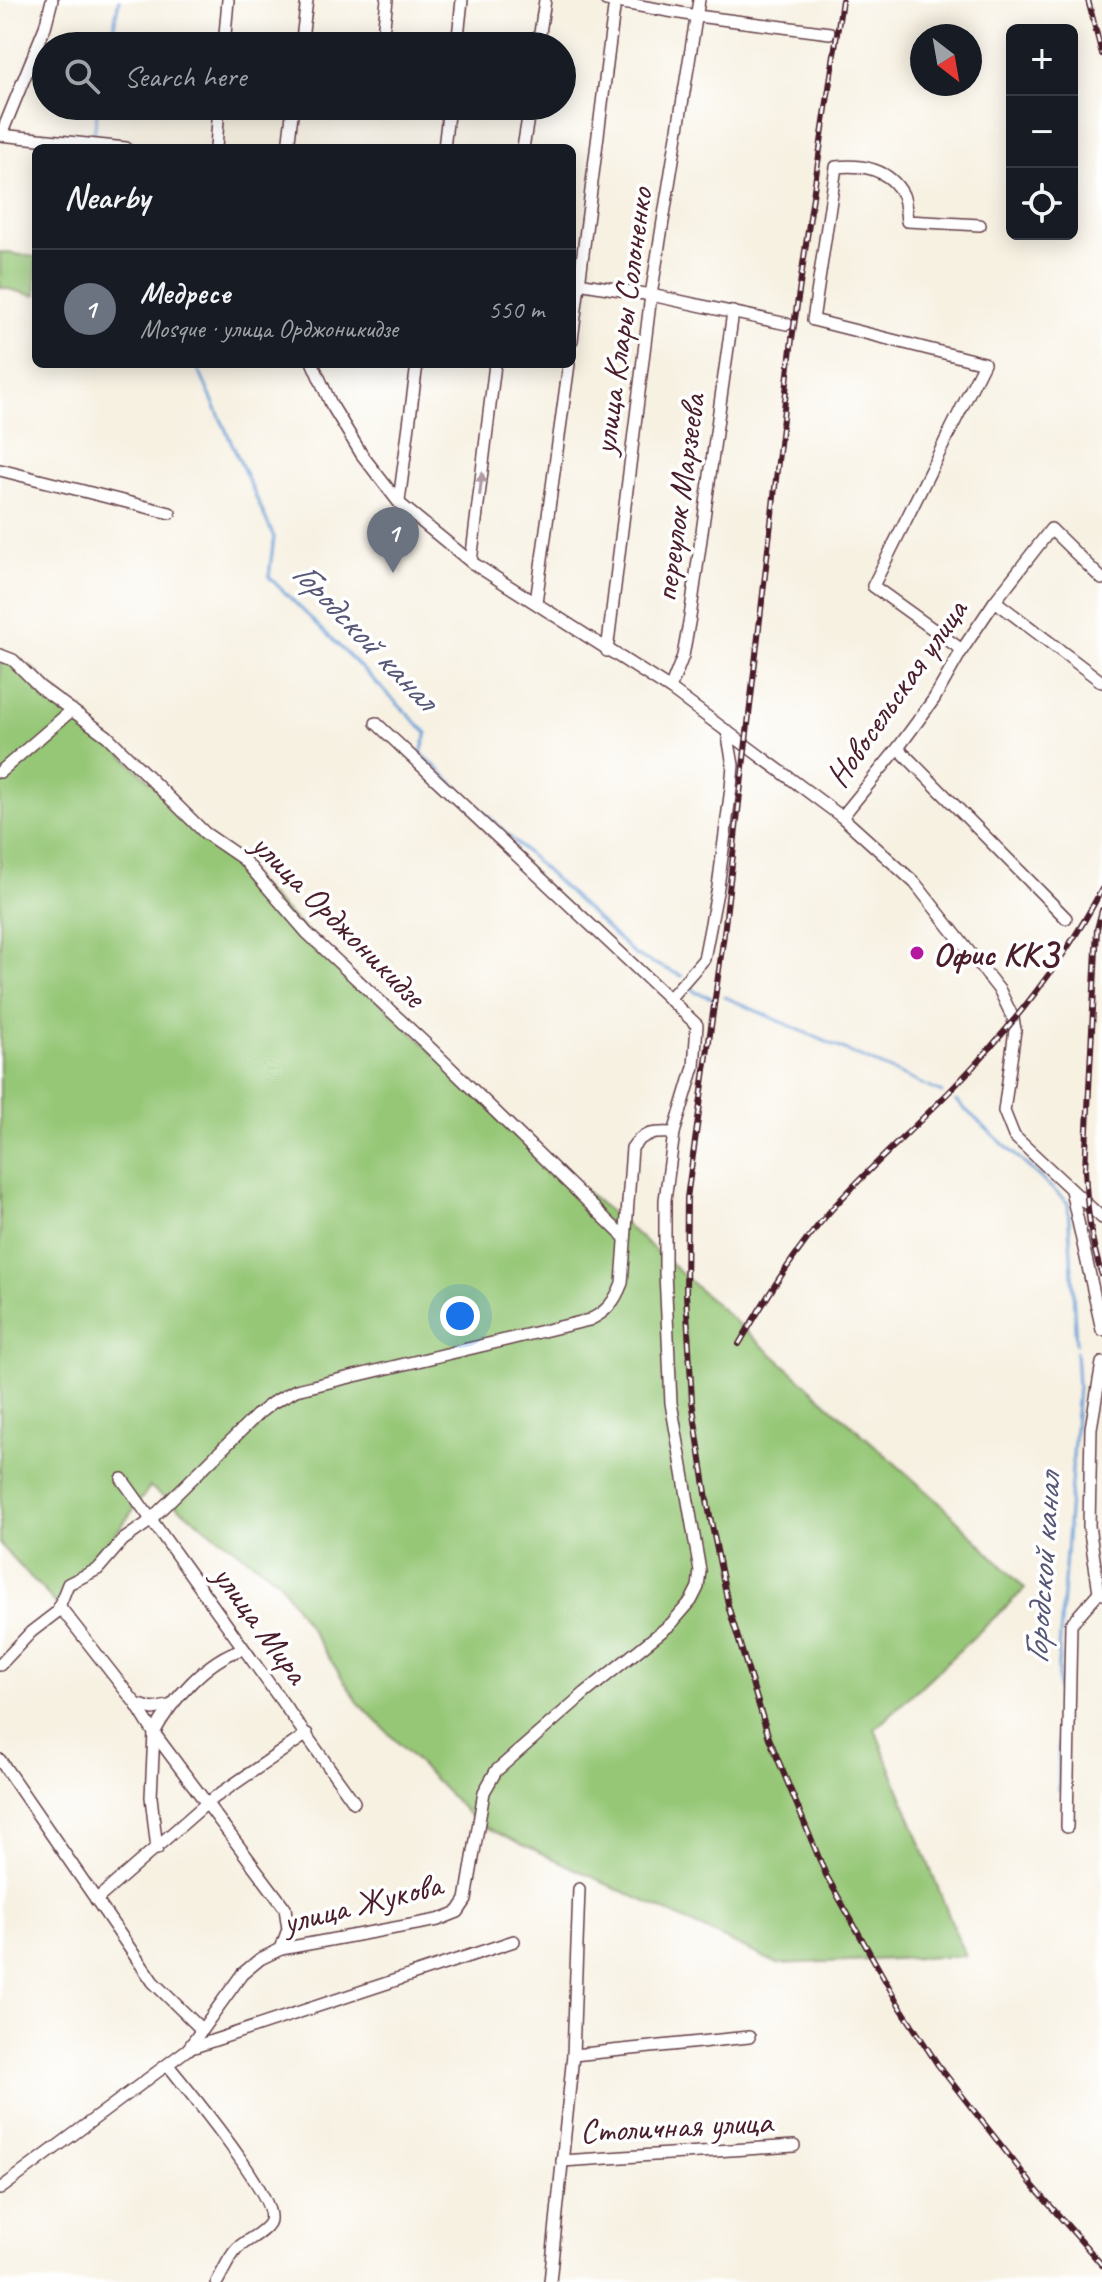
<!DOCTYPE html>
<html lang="en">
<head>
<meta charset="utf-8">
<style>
  body { margin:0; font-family:Caveat,sans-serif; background:#242831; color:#f1f3f6 }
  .controls { position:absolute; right:24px; top:24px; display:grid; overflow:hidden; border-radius:12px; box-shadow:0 4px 20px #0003 }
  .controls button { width:72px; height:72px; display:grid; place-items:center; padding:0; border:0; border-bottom:2px solid #363941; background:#171b24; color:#f1f3f6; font:40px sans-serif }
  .compass { position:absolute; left:910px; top:24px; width:72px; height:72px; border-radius:50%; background:#171b24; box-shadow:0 4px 20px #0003; rotate:149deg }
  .you { position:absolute; left:460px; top:1316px; width:28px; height:28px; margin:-20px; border:6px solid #fff; border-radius:50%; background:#1a73e8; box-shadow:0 0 0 12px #1a73e833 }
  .badge { display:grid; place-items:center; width:52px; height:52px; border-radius:50%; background:#0b8043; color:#fff; font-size:26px; font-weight:700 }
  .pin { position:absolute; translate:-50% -66px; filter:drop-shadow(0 2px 4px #0008) }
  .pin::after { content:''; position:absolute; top:42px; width:28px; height:24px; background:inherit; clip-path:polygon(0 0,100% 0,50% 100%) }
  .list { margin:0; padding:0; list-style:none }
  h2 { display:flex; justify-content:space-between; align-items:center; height:104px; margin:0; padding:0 32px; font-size:34px }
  h2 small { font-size:26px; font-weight:400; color:#9ea1a6 }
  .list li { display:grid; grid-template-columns:52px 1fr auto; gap:24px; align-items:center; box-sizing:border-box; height:120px; padding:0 32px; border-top:2px solid #363941 }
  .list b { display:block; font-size:30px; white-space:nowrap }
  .list p { margin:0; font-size:26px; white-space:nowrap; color:#9ea1a6 }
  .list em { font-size:26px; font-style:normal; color:#9ea1a6 }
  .icon { flex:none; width:44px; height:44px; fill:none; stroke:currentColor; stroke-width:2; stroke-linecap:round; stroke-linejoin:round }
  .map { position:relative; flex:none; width:1102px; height:2282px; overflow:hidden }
  .search { position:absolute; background:#171b24; box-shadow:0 4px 20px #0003; left:32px; top:32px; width:544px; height:88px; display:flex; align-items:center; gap:20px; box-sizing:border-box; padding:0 28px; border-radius:44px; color:#9ea1a6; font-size:30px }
  .panel { position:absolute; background:#171b24; box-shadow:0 4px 20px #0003; left:32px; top:144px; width:544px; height:224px; border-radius:12px }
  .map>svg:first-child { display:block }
  .green { fill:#96c777; stroke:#707351; stroke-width:2 }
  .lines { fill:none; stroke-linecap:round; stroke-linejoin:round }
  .stream { stroke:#679ed5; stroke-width:3 }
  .minor-casing { stroke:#643e46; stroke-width:14 }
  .minor { stroke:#fff; stroke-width:11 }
  .rail-casing { stroke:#4a1f2b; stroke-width:6 }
  .rail { stroke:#fff; stroke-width:3; stroke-dasharray:9; stroke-linecap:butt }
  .oneway { fill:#ae9aa0 }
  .poi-dot { fill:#b5179e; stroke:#fff; stroke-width:3 }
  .labels { text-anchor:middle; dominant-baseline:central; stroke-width:7; stroke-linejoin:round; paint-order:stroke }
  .street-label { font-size:34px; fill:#4a1f2b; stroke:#fff }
  .poi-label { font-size:34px; font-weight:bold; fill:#4a1f2b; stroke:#fff; text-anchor:start }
  .water-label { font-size:36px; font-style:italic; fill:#575877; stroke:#fff }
</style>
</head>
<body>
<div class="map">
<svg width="1102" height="2282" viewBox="0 0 1102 2282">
  <rect width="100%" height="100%" fill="#fff"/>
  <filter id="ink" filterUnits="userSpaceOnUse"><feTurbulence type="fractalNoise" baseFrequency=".0125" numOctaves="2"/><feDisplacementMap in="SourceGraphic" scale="16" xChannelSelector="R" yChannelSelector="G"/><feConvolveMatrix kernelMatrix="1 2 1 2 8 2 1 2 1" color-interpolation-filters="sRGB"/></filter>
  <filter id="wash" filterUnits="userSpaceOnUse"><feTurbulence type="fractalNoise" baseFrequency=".006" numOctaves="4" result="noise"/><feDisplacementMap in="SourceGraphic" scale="32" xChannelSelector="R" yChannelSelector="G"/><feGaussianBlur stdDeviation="1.8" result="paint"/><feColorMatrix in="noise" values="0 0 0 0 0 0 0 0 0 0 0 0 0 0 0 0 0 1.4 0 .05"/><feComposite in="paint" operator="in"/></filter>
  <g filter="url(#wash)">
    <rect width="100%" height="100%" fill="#f7f1e2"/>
    <!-- green -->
    <g class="green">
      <polygon points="472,36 526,44 471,46"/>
      <polygon points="0,252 36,257 36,296 0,287"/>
      <polygon points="0,662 30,666 517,1133 647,1243 943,1506 1025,1589 875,1729 965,1956 778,1964 477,1823 358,1702 278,1580 150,1487 61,1609 0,1545"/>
    </g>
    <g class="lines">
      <!-- stream -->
      <g class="stream">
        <polyline points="110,46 119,0"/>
        <polyline points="97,140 94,134 98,106"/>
        <polyline points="125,143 149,145"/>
        <polyline points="196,364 274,537 269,577 427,733 421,753 635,955 682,976"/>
        <polyline points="689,982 695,992 713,998"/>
        <polyline points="725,997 942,1093"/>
        <polyline points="956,1101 1068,1203 1076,1344"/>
        <polyline points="1059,1790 1058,1665 1078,1386 1076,1352"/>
      </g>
    </g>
  </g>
  <g filter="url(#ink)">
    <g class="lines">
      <!-- minor casing -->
      <g class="minor-casing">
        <g id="minor">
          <polyline points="606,0 697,16 830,33"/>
          <polyline points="384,25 387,0"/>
          <polyline points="224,46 228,0"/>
          <polyline points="301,46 307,0"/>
          <polyline points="457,46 462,0"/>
          <polyline points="538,46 545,0"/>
          <polyline points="0,135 126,148"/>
          <polyline points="1,135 45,27 52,0"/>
          <polyline points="216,148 219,106"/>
          <polyline points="288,148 293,106"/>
          <polyline points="444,148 449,106"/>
          <polyline points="523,148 530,106"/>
          <polyline points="572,282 651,295 787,324"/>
          <polyline points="572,340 615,1"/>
          <polyline points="313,364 331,404 362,455 400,504 471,562 670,689 842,817 915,883 1000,991 1013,1018 1015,1030 1004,1111 1014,1136 1102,1218"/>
          <polyline points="0,470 170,513"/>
          <polyline points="399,501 417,364"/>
          <polyline points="471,562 495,364"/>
          <polyline points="995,601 1102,682"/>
          <polyline points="536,602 569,364"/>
          <path d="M962 650 873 586 984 363 813 320 836 167C862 164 890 169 903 195 906 202 906 214 907 221L980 225"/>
          <polyline points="607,651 651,295 699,0"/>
          <polyline points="0,655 13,660 40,687 107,736 205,833 243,859 307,933 425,1043 625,1238"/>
          <polyline points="670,689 683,656 690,617 733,312"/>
          <polyline points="898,748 1066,918"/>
          <polyline points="0,772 72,710"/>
          <polyline points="842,817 898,748 934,699 962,650 995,601 1051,529 1102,579"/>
          <polyline points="669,999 704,959 718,887 731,788 733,765 727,731"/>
          <polyline points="1071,1190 1102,1330"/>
          <polyline points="1102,1363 1091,1428 1089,1526 1099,1592 1102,1594"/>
          <polyline points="122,1479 354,1802"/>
          <polyline points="60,1607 136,1704 154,1733 151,1797 157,1849"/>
          <path d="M243 1649C207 1659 171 1701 154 1733L285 1908 288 1929 281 1949"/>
          <path d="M0 1665 31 1632 57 1612 68 1584 98 1569 123 1540 146 1524 258 1414 272 1403 296 1390 589 1320C607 1312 615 1301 622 1283L632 1148C642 1132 656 1132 674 1133"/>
          <polyline points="136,1704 153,1709 168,1706"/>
          <polyline points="0,1760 153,1982 201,2029"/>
          <polyline points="1067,1827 1071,1624 1099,1592"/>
          <polyline points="96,1900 208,1802 307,1734"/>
          <polyline points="188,2049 514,1941"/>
          <polyline points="573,2055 749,2037"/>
          <path d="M168 2065C185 2087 282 2201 269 2223 262 2235 244 2240 236 2250 228 2259 223 2272 217 2282"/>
          <polyline points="562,2161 794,2146"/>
          <polyline points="0,2189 188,2049 242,1974 260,1959 281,1949 438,1920 458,1912 466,1900 484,1792 496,1771 585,1693 671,1624 691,1601 698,1587 700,1571 671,1403 665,1272 665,1200 674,1133 694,1067 697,1025 376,723"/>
          <polyline points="550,2282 573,2055 579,1889"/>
        </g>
      </g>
      <!-- minor -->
      <use href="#minor" class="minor"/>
      <!-- rail casing -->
      <g class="rail-casing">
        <g id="rail">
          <polyline points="842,0 792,339 724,934 687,1198 686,1294 692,1401 708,1506 729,1609 769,1738 826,1875 899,2005 938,2065 1033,2186 1102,2265"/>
          <polyline points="1088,0 1102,54"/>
          <path d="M1102 910 1097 929 1085 1169C1087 1206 1090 1240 1102 1275"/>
          <path d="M739 1344C767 1296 795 1251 832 1209 870 1167 913 1129 953 1088 1009 1030 1064 962 1102 889"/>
        </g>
      </g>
      <!-- rail -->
      <use href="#rail" class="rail"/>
    </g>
    <!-- one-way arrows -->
    <defs><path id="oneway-solid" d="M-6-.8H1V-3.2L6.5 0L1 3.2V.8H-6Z" transform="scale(2)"/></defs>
    <use class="oneway" href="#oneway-solid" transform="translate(481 484) rotate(-83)"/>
  </g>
  <!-- markers -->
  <circle class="poi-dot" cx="917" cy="953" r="8"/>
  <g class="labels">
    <!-- street labels -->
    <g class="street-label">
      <text transform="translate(622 321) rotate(-82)">улица Клары Солоненко</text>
      <text transform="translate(679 498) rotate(-82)">переулок Марзеева</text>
      <text transform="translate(896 693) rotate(-55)">Новосельская улица</text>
      <text transform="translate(339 920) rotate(45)">улица Орджоникидзе</text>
      <text transform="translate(261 1624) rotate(54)">улица Мира</text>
      <text transform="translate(362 1903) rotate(-14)">улица Жукова</text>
      <text transform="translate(676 2126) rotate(-3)">Столичная улица</text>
    </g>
    <!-- poi labels -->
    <g class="poi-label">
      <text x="933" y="953">Офис ККЗ</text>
    </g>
    <!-- water labels -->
    <g class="water-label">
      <text transform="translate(365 635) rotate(46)">Городской канал</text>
      <text transform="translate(1042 1569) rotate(-86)">Городской канал</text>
    </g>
  </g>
</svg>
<div class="controls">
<button>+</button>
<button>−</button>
<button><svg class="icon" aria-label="locate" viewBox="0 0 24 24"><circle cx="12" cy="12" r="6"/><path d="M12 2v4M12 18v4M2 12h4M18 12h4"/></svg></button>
</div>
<svg class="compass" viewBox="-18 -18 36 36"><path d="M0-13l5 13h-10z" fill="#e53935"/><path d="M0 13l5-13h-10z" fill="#9ea1a6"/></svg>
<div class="you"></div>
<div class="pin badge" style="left:393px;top:573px;background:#6b7280">1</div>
<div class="search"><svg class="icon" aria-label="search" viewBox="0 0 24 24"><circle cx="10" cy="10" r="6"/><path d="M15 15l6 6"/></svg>Search here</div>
<section class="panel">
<h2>Nearby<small></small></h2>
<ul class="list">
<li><span class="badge" style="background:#6b7280">1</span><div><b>Медресе</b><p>Mosque · улица Орджоникидзе</p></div><em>550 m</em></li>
</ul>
</section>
</div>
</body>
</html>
